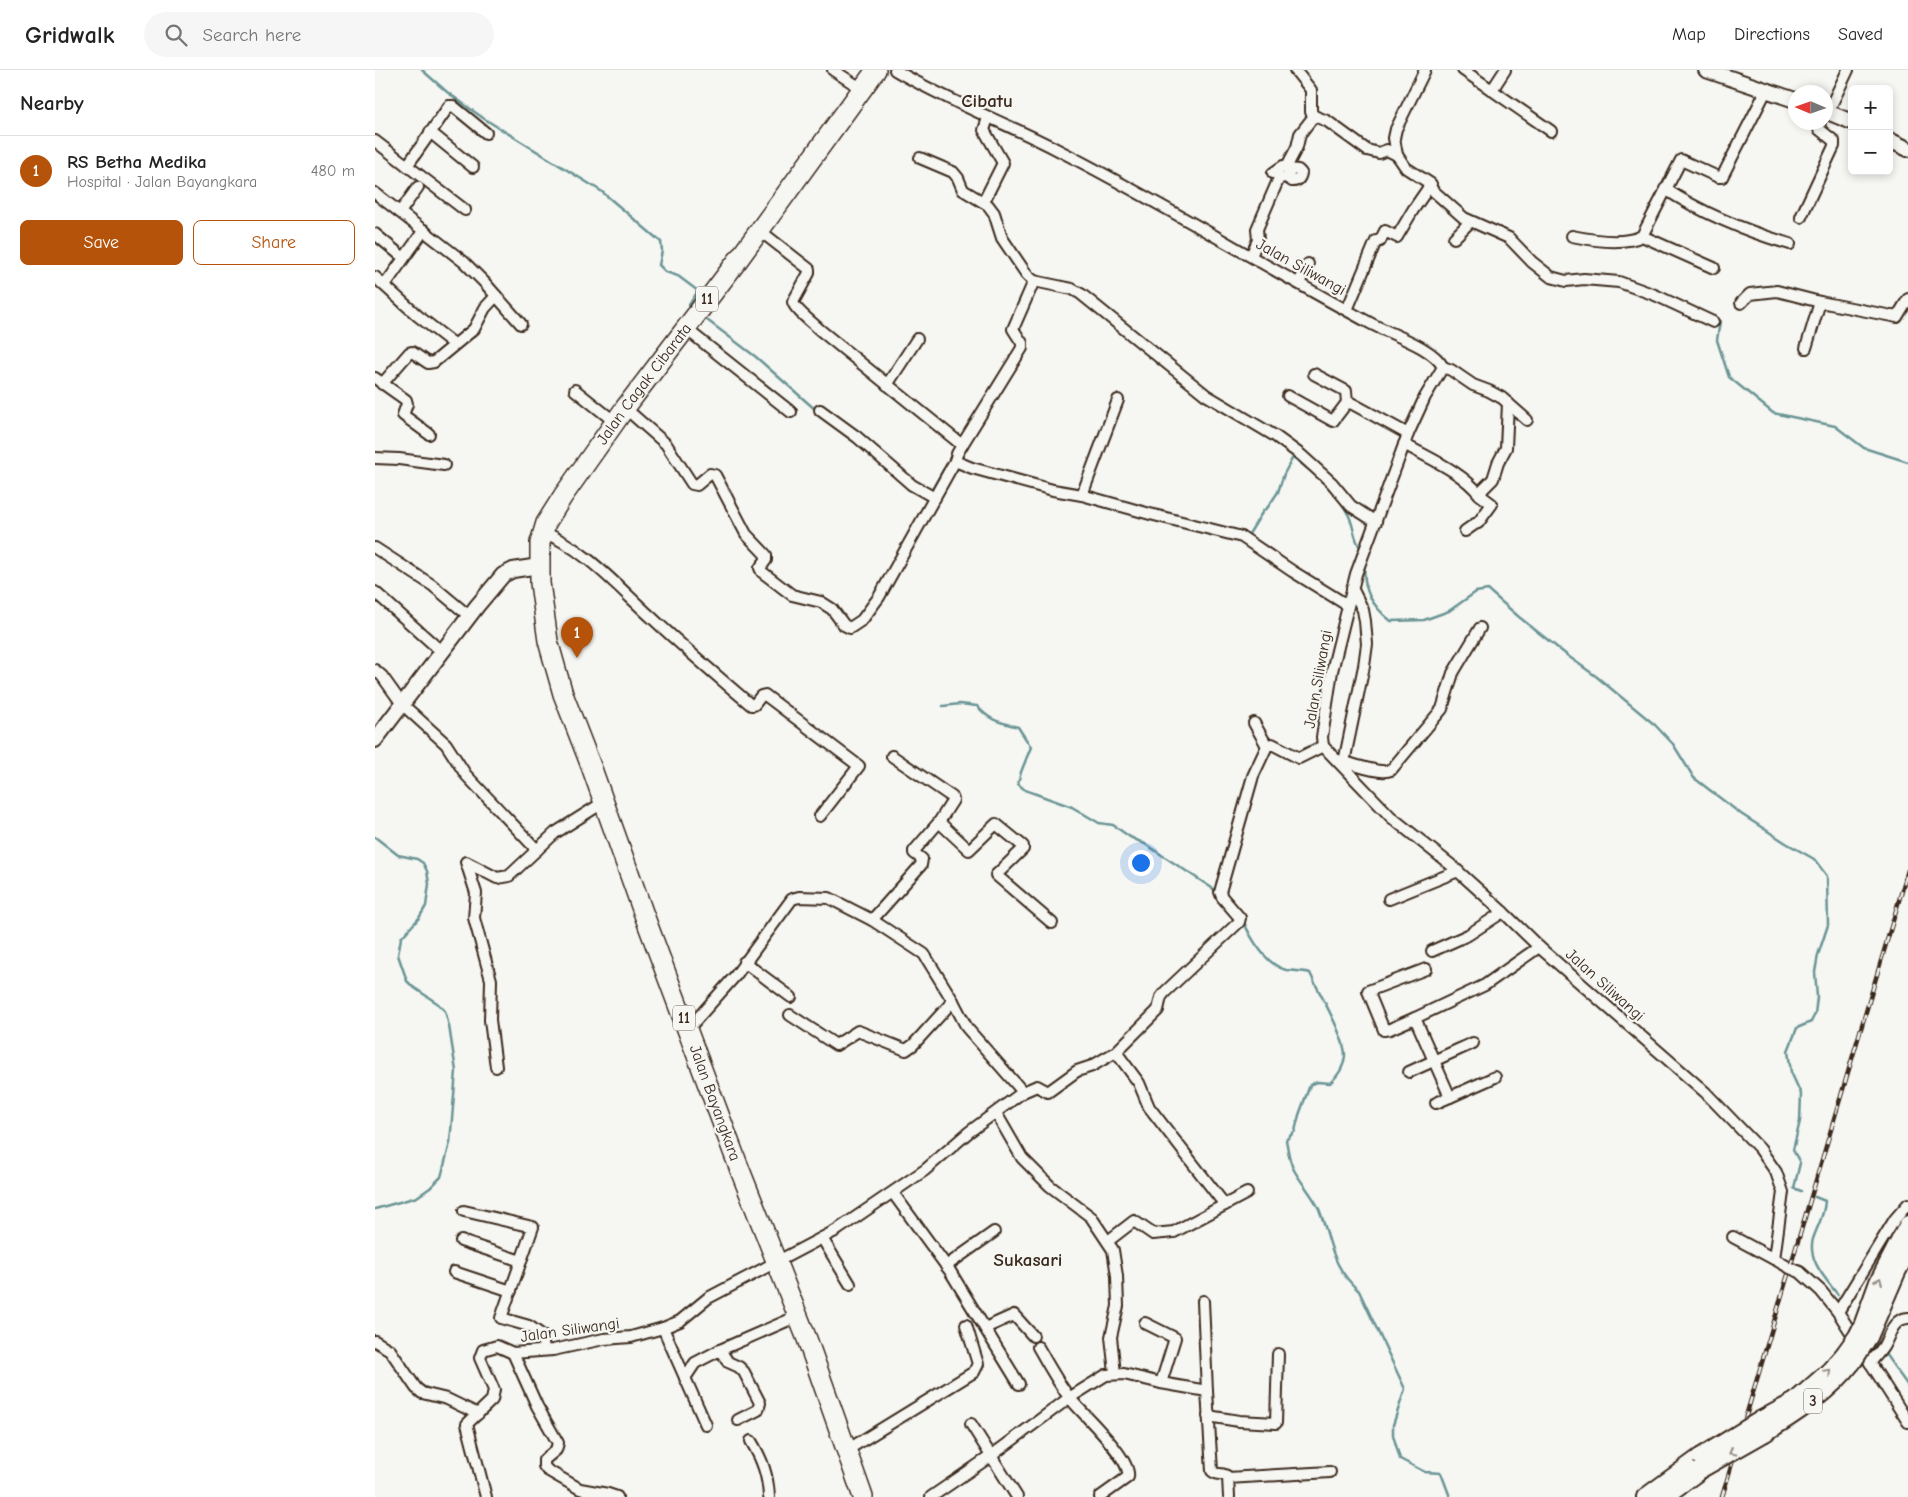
<!DOCTYPE html>
<html lang="en">
<head>
<meta charset="utf-8">
<style>
  body { margin:0; font-family:"Comic Neue",sans-serif; background:#f6f6f6; color:#222 }
  .controls { position:absolute; right:15px; top:15px; display:grid; overflow:hidden; border-radius:8px; box-shadow:0 2px 8px #0003 }
  .controls button { width:45px; height:45px; display:grid; place-items:center; padding:0; border:0; border-bottom:1px solid #e0e0e0; background:#fff; color:#222; font:25px sans-serif }
  .compass { position:absolute; left:1413px; top:15px; width:45px; height:45px; border-radius:50%; background:#fff; box-shadow:0 2px 8px #0003; rotate:272deg }
  .you { position:absolute; left:765px; top:792px; width:18px; height:18px; margin:-12px; border:4px solid #fff; border-radius:50%; background:#1a73e8; box-shadow:0 0 0 8px #1a73e833 }
  .badge { display:grid; place-items:center; width:32px; height:32px; border-radius:50%; background:#b45309; color:#fff; font-size:16px; font-weight:700 }
  .pin { position:absolute; translate:-50% -41px; filter:drop-shadow(0 1px 2px #0008) }
  .pin::after { content:''; position:absolute; top:26px; width:18px; height:15px; background:inherit; clip-path:polygon(0 0,100% 0,50% 100%) }
  .list { margin:0; padding:0; list-style:none }
  h2 { display:flex; justify-content:space-between; align-items:center; height:65px; margin:0; padding:0 20px; font-size:21px }
  h2 small { font-size:16px; font-weight:400; color:#767676 }
  .list li { display:grid; grid-template-columns:32px 1fr auto; gap:15px; align-items:center; box-sizing:border-box; height:70px; padding:0 20px; border-top:1px solid #e0e0e0 }
  .list b { display:block; font-size:19px; white-space:nowrap }
  .list p { margin:0; font-size:16px; white-space:nowrap; color:#767676 }
  .list em { font-size:16px; font-style:normal; color:#767676 }
  .actions { display:flex; gap:10px; padding:15px 20px }
  .actions a { flex:1; padding:11px 0; border:1px solid #b45309; border-radius:8px; text-align:center; font-size:18px; color:#b45309 }
  .actions .main { background:#b45309; color:#fff }
  .icon { flex:none; width:28px; height:28px; fill:none; stroke:currentColor; stroke-width:2; stroke-linecap:round; stroke-linejoin:round }
  .map { position:relative; flex:none; width:1533px; height:1427px; overflow:hidden }
  header { display:flex; align-items:center; gap:30px; box-sizing:border-box; height:70px; padding:0 25px; background:#fff; border-bottom:1px solid #e0e0e0 }
  header strong { font-size:24px }
  nav { display:flex; gap:28px; margin-inline-start:auto; font-size:18px }
  .search { width:350px; height:45px; background:#f6f6f6; display:flex; align-items:center; gap:12px; box-sizing:border-box; padding:0 18px; border-radius:28px; color:#767676; font-size:19px }
  main { display:flex }
  aside { flex:1; background:#fff }
  .map>svg:first-child { display:block }
  .lines { fill:none; stroke-linecap:round; stroke-linejoin:round }
  .stream { stroke:#6b9595; stroke-width:2.5 }
  .street-casing { stroke:#3b2a1e; stroke-width:14 }
  .secondary-casing { stroke:#3b2a1e; stroke-width:18 }
  .primary-casing { stroke:#3b2a1e; stroke-width:20 }
  .highway-casing { stroke:#3b2a1e; stroke-width:22 }
  .street { stroke:#f6f6f2; stroke-width:10 }
  .secondary { stroke:#f6f6f2; stroke-width:14 }
  .primary { stroke:#f6f6f2; stroke-width:16 }
  .highway { stroke:#f6f6f2; stroke-width:19 }
  .rail-casing { stroke:#3b2a1e; stroke-width:4.5 }
  .rail { stroke:#f6f6f2; stroke-width:2.5; stroke-dasharray:8; stroke-linecap:butt }
  .street-bridge-casing { stroke:#3b2a1e; stroke-width:14; stroke-linecap:butt }
  .primary-bridge-casing { stroke:#3b2a1e; stroke-width:20; stroke-linecap:butt }
  .street-bridge { stroke:#f6f6f2; stroke-width:10 }
  .primary-bridge { stroke:#f6f6f2; stroke-width:16 }
  .oneway { stroke:#989088 }
  .labels { text-anchor:middle; dominant-baseline:central; stroke-width:4.5; stroke-linejoin:round; paint-order:stroke }
  .shield { fill:#f6f6f2; stroke:#73675e; stroke-width:1 }
  .shield-label { font-size:15px; font-weight:bold; fill:#3b2a1e }
  .street-label { font-size:16px; fill:#3b2a1e; stroke:#f6f6f2 }
  .quarter-label { font-size:19px; font-weight:bold; fill:#3b2a1e; stroke:#f6f6f2 }
</style>
</head>
<body>
<header>
<strong>Gridwalk</strong>
<div class="search"><svg class="icon" aria-label="search" viewBox="0 0 24 24"><circle cx="10" cy="10" r="6"/><path d="M15 15l6 6"/></svg>Search here</div>
<nav><a>Map</a><a>Directions</a><a>Saved</a></nav>
</header>
<main>
<aside>
<h2>Nearby<small></small></h2>
<ul class="list">
<li><span class="badge">1</span><div><b>RS Betha Medika</b><p>Hospital · Jalan Bayangkara</p></div><em>480 m</em></li>
</ul>
<div class="actions"><a class="main">Save</a><a>Share</a></div>
</aside>
<div class="map">
<svg width="1533" height="1427" viewBox="0 0 1533 1427">
  <rect width="100%" height="100%" fill="#f6f6f2"/>
  <filter id="ink" filterUnits="userSpaceOnUse"><feTurbulence type="fractalNoise" baseFrequency=".02" numOctaves="2"/><feDisplacementMap in="SourceGraphic" scale="10" xChannelSelector="R" yChannelSelector="G"/><feConvolveMatrix kernelMatrix="1 2 1 2 8 2 1 2 1" color-interpolation-filters="sRGB"/></filter>
  <g filter="url(#ink)">
    <g class="lines">
      <!-- stream -->
      <g class="stream">
        <polyline points="47,0 72,22 108,48 226,121 286,172 287,181 284,195 291,202 303,206 323,221 314,235 317,237"/>
        <polyline points="1009,85 1016,88 1023,94"/>
        <polyline points="328,247 381,287 442,341"/>
        <polyline points="1339,248 1345,251 1342,270 1354,307 1398,343 1460,356 1489,378 1533,392"/>
        <path d="M942 406C955 418 967 431 974 446 979 457 979 470 986 479"/>
        <polyline points="555,423 568,400 573,394"/>
        <polyline points="871,464 874,464 888,441 893,437 903,422 909,404 918,387 938,403"/>
        <path d="M990 493C987 519 996 535 1016 551L1049 550 1074 541 1101 522 1113 520 1144 547 1193 586 1222 607 1280 655 1298 674 1319 708 1366 744 1411 773 1439 789 1452 806 1453 855 1443 885 1440 902 1442 927 1440 944 1436 952 1422 958 1413 981 1416 1002 1426 1024 1425 1051 1418 1080 1425 1093 1419 1118 1426 1121"/>
        <path d="M568 636 585 634 602 636C615 651 624 652 643 657L656 677 646 702 643 714 650 720 697 737 724 753 738 755 755 767 770 774 843 822"/>
        <polyline points="0,767 23,785 42,789 48,793 52,801 54,814 51,836 44,848 26,868 23,885 32,911 38,917 62,933 70,941 74,956 81,1001 75,1073 66,1107 55,1118 42,1127 0,1139"/>
        <path d="M868 850C875 867 891 895 911 900 919 901 927 901 935 903 943 921 971 968 970 986 969 997 963 1006 955 1013L942 1012 935 1015 924 1045 920 1061 911 1070C913 1079 914 1092 919 1100 926 1113 937 1124 944 1139 957 1172 955 1195 984 1221L1030 1319 1018 1355V1365L1025 1389 1050 1402 1066 1403 1075 1427"/>
        <path d="M1440 1127 1450 1131C1449 1147 1443 1154 1438 1169 1432 1190 1451 1209 1463 1225"/>
        <polyline points="1508,1281 1533,1316"/>
        <polyline points="44,1315 62,1322"/>
      </g>
      <!-- street casing -->
      <g class="street-casing">
        <g id="street">
          <polyline points="458,0 487,19"/>
          <path d="M520 0C572 31 629 52 683 80 789 134 890 197 995 253 1015 264 1058 277 1068 297L1050 327 1033 364 981 504 957 601 947 667 948 676 1016 747 1076 795 1128 842 1164 877 1330 1022 1385 1079 1401 1102 1408 1122 1399 1189 1415 1198"/>
          <polyline points="920,0 936,20 936,42 939,46 952,51 992,80 1004,83 1012,80 1022,85 1019,68 1021,59 1050,0"/>
          <polyline points="1088,0 1176,61"/>
          <polyline points="1117,20 1130,0"/>
          <polyline points="1453,42 1473,0"/>
          <polyline points="55,62 98,97"/>
          <polyline points="0,71 90,140"/>
          <polyline points="545,88 578,102 583,108 588,120 613,135 619,143 627,168 652,205 659,211 638,259 647,273 647,278 587,375"/>
          <polyline points="32,96 74,36 78,36 111,63"/>
          <polyline points="898,103 908,96 912,96"/>
          <path d="M911 107 917 111C922 111 925 109 926 103L923 100 914 99"/>
          <polyline points="1054,117 1089,148 1134,168 1157,192 1176,207 1191,211 1209,209 1244,212 1280,225 1338,252"/>
          <path d="M1290 119C1329 144 1370 161 1415 174"/>
          <polyline points="0,123 89,192 109,212 146,254"/>
          <polyline points="609,131 628,93 609,60 613,48"/>
          <polyline points="25,142 43,117"/>
          <polyline points="1426,147 1459,76 1459,71 1444,59 1445,52"/>
          <path d="M384 160 434 199V203L418 232C420 240 438 253 445 260L587 375 582 384 580 391 597 398 678 420 707 425 775 444 867 467 917 501 972 535"/>
          <polyline points="0,164 24,184"/>
          <path d="M1197 166C1216 170 1249 175 1267 166L1306 90 1343 107H1347L1391 21"/>
          <polyline points="1267,166 1339,198"/>
          <polyline points="1079,168 1095,152"/>
          <polyline points="876,186 883,170 882,159 904,108 911,107 914,104 914,99 912,96 922,77 925,64 939,46"/>
          <polyline points="0,207 43,246 79,274"/>
          <polyline points="659,211 697,219 706,224 831,325 900,366 926,385 957,413 976,436 1001,452"/>
          <polyline points="924,213 933,194"/>
          <polyline points="10,215 49,160"/>
          <polyline points="1366,233 1375,224 1402,221 1445,232 1522,247 1533,229"/>
          <polyline points="972,240 1001,171 1005,171 1010,161 1022,167 1038,140 1056,114 1031,98 1022,85"/>
          <polyline points="310,258 416,342"/>
          <polyline points="1431,278 1445,232"/>
          <polyline points="1068,297 1076,300 1098,315 1114,321 1127,328 1152,350"/>
          <polyline points="939,304 971,321 972,333"/>
          <polyline points="0,308 31,330 32,334 28,345 54,364"/>
          <polyline points="7,314 34,283 37,282 53,293 59,292 99,259 110,238 121,226"/>
          <polyline points="512,315 542,269"/>
          <polyline points="200,320 240,352"/>
          <polyline points="913,326 958,351 971,334 976,333 1033,364"/>
          <polyline points="250,338 291,374 317,414 322,415 335,404 340,405 371,464 391,485 391,490 385,498 387,502 417,525 446,532 457,539 469,555 475,558 487,550 504,527 580,391"/>
          <polyline points="445,340 482,367 537,415 560,428"/>
          <path d="M1029 374C1055 389 1086 401 1105 425"/>
          <polyline points="0,388 24,389 69,395"/>
          <polyline points="707,425 743,330"/>
          <polyline points="1090,461 1100,454 1103,453 1117,434 1105,425 1108,419 1118,409 1123,393 1131,378 1133,333"/>
          <path d="M167 462C207 476 244 518 275 546 308 577 342 606 376 635H379L386 626 390 625 484 696 445 746"/>
          <polyline points="0,478 57,515 94,546"/>
          <polyline points="0,522 67,582"/>
          <polyline points="0,600 7,606 27,634 71,674 91,705 162,780"/>
          <polyline points="879,653 892,676"/>
          <path d="M963 690C976 693 1004 705 1016 700L1067 639 1078 603 1105 558"/>
          <polyline points="969,692 989,596 992,574 990,551 988,540 977,518"/>
          <polyline points="564,752 594,780 621,754 648,776 648,779 621,805 677,853"/>
          <polyline points="1014,829 1083,801"/>
          <polyline points="497,850 546,795 547,789 539,783 539,781 564,752 578,730 577,727 517,686"/>
          <polyline points="1057,881 1093,865 1128,842"/>
          <polyline points="369,892 416,927"/>
          <polyline points="415,945 461,975 483,961 531,980 538,975 578,931"/>
          <polyline points="1040,948 1015,959 1009,960 993,921 1051,899"/>
          <polyline points="313,959 361,905 417,829 424,827 454,828 497,850 549,884 578,931 592,958 648,1022"/>
          <polyline points="741,982 764,1013 774,1037 850,1135"/>
          <polyline points="121,997 115,950 116,910 102,859 99,848 101,823 91,792 122,808 134,806 180,763 229,732"/>
          <polyline points="1034,1002 1098,973"/>
          <polyline points="1120,1007 1075,1027 1040,948 1110,915 1164,877"/>
          <polyline points="1061,1033 1075,1027"/>
          <polyline points="621,1043 647,1088 675,1116 716,1147 738,1180 742,1206 743,1236 736,1267 740,1303"/>
          <polyline points="518,1123 575,1201 644,1314"/>
          <polyline points="89,1141 158,1157 126,1248 154,1256 167,1265 169,1280"/>
          <polyline points="1358,1167 1399,1189"/>
          <polyline points="447,1168 475,1214"/>
          <polyline points="86,1171 146,1191"/>
          <polyline points="733,1171 759,1151 778,1164 799,1162 872,1123"/>
          <polyline points="571,1196 619,1162"/>
          <polyline points="79,1202 136,1221"/>
          <polyline points="1425,1202 1446,1221 1463,1242 1533,1352"/>
          <polyline points="828,1231 832,1321"/>
          <polyline points="1463,1242 1520,1149 1533,1134"/>
          <polyline points="770,1253 800,1268 786,1313"/>
          <polyline points="288,1258 331,1355"/>
          <polyline points="610,1258 639,1245 658,1266"/>
          <polyline points="0,1271 15,1280 41,1318 47,1323 72,1329 103,1344"/>
          <path d="M663 1277C673 1294 682 1311 694 1327 705 1342 757 1388 753 1407L725 1427"/>
          <polyline points="345,1280 423,1246"/>
          <polyline points="138,1283 162,1336 183,1373 181,1380 169,1390 169,1396 172,1400 205,1419 233,1424 242,1427"/>
          <path d="M1495 1293C1499 1288 1504 1283 1508 1277 1515 1266 1517 1249 1533 1248"/>
          <polyline points="310,1308 320,1293 345,1280 353,1292 364,1297 369,1302 385,1333 383,1340 363,1350"/>
          <polyline points="833,1346 864,1351 901,1353 903,1284"/>
          <polyline points="596,1354 642,1427"/>
          <path d="M376 1371C387 1389 393 1405 394 1427"/>
          <polyline points="472,1380 599,1302 603,1294 591,1255"/>
          <polyline points="853,1408 955,1402"/>
          <polyline points="111,1427 92,1354 117,1330 119,1320 105,1288 108,1280 122,1276 138,1283 178,1280 229,1269 256,1267 288,1258 305,1251 333,1228 462,1160 550,1100 594,1062 648,1022 662,1016 673,1022 702,1001 717,996 741,982 783,940 786,927 790,922 864,852 865,848 847,827 845,822 878,706 892,676 897,674 924,688 948,676"/>
          <path d="M556 1427 616 1386 694 1328 731 1305 749 1304 786 1313 832 1321 837 1401C841 1406 848 1402 853 1407L854 1427"/>
        </g>
      </g>
      <!-- secondary casing -->
      <g class="secondary-casing">
        <g id="secondary">
          <polyline points="1331,0 1420,30"/>
          <polyline points="1450,41 1477,52"/>
          <polyline points="1514,70 1533,79"/>
          <polyline points="0,670 102,536 128,505 138,500 164,496"/>
        </g>
      </g>
      <!-- primary casing -->
      <g class="primary-casing">
        <g id="primary">
          <polyline points="1487,1256 1503,1212 1533,1154"/>
          <polyline points="1494,1267 1522,1202 1533,1181"/>
          <polyline points="1385,1350 1420,1331 1454,1301 1469,1284"/>
          <path d="M1390 1363C1422 1343 1455 1322 1478 1292"/>
          <polyline points="1270,1427 1325,1387"/>
          <polyline points="1289,1427 1322,1403"/>
        </g>
      </g>
      <!-- highway casing -->
      <g class="highway-casing">
        <g id="highway">
          <path id="s1" d="M488 1427 432 1269 363 1095 268 842 216 696 188 624 173 571 165 513V473L171 453 188 426 250 338 363 190 501 0"/>
        </g>
      </g>
      <!-- street -->
      <use href="#street" class="street"/>
      <!-- secondary -->
      <use href="#secondary" class="secondary"/>
      <!-- primary -->
      <use href="#primary" class="primary"/>
      <!-- highway -->
      <use href="#highway" class="highway"/>
      <!-- rail casing -->
      <g class="rail-casing">
        <polyline id="rail" points="1347,1427 1533,800"/>
      </g>
      <!-- rail -->
      <use href="#rail" class="rail"/>
      <!-- street-bridge casing -->
      <g class="street-bridge-casing">
        <polyline id="street-bridge" points="1415,1198 1425,1202"/>
      </g>
      <!-- primary-bridge casing -->
      <g class="primary-bridge-casing">
        <g id="primary-bridge">
          <polyline points="1469,1284 1482,1266 1487,1256"/>
          <polyline points="1478,1292 1494,1267"/>
          <polyline points="1325,1387 1385,1350"/>
          <polyline points="1323,1401 1390,1363"/>
        </g>
      </g>
      <!-- street-bridge -->
      <use href="#street-bridge" class="street-bridge"/>
      <!-- primary-bridge -->
      <use href="#primary-bridge" class="primary-bridge"/>
    </g>
    <!-- one-way arrows -->
    <defs><path id="oneway-chevron" d="M-2-3.5L2.5 0L-2 3.5" fill="none" stroke-width="1.6" stroke-linecap="round" stroke-linejoin="round" transform="scale(1.25)"/></defs>
    <g class="oneway">
      <use href="#oneway-chevron" transform="translate(1504 1211) rotate(-66)"/>
      <use href="#oneway-chevron" transform="translate(1453 1302) rotate(-45)"/>
      <use href="#oneway-chevron" transform="translate(1357 1382) rotate(150)"/>
    </g>
  </g>
  <g class="labels">
    <!-- shield labels -->
    <g class="shield">
      <rect x="321" y="216.5" width="22" height="25" rx="4"/>
      <rect x="298" y="935.5" width="22" height="25" rx="4"/>
      <rect x="1429" y="1318.5" width="18" height="25" rx="4"/>
    </g>
    <g class="shield-label">
      <text x="332" y="229">11</text>
      <text x="309" y="948">11</text>
      <text x="1438" y="1331">3</text>
    </g>
    <!-- street labels -->
    <g class="street-label">
      <text transform="translate(926 197) rotate(29)">Jalan Siliwangi</text>
      <text stroke="none"><textPath href="#s1" startOffset="1202">Jalan Cagak Cibarata</textPath></text>
      <text transform="translate(943 609) rotate(-80)">Jalan Siliwangi</text>
      <text transform="translate(1230 915) rotate(42)">Jalan Siliwangi</text>
      <text transform="translate(340 1033) rotate(70)">Jalan Bayangkara</text>
      <text transform="translate(195 1260) rotate(-8)">Jalan Siliwangi</text>
    </g>
    <!-- quarter labels -->
    <g class="quarter-label">
      <text x="612" y="31">Cibatu</text>
      <text x="653" y="1190">Sukasari</text>
    </g>
  </g>
</svg>
<div class="controls">
<button>+</button>
<button>−</button>
</div>
<svg class="compass" viewBox="-18 -18 36 36"><path d="M0-13l5 13h-10z" fill="#e53935"/><path d="M0 13l5-13h-10z" fill="#767676"/></svg>
<div class="you"></div>
<div class="pin badge" style="left:202px;top:588px">1</div>
</div>
</main>
</body>
</html>
